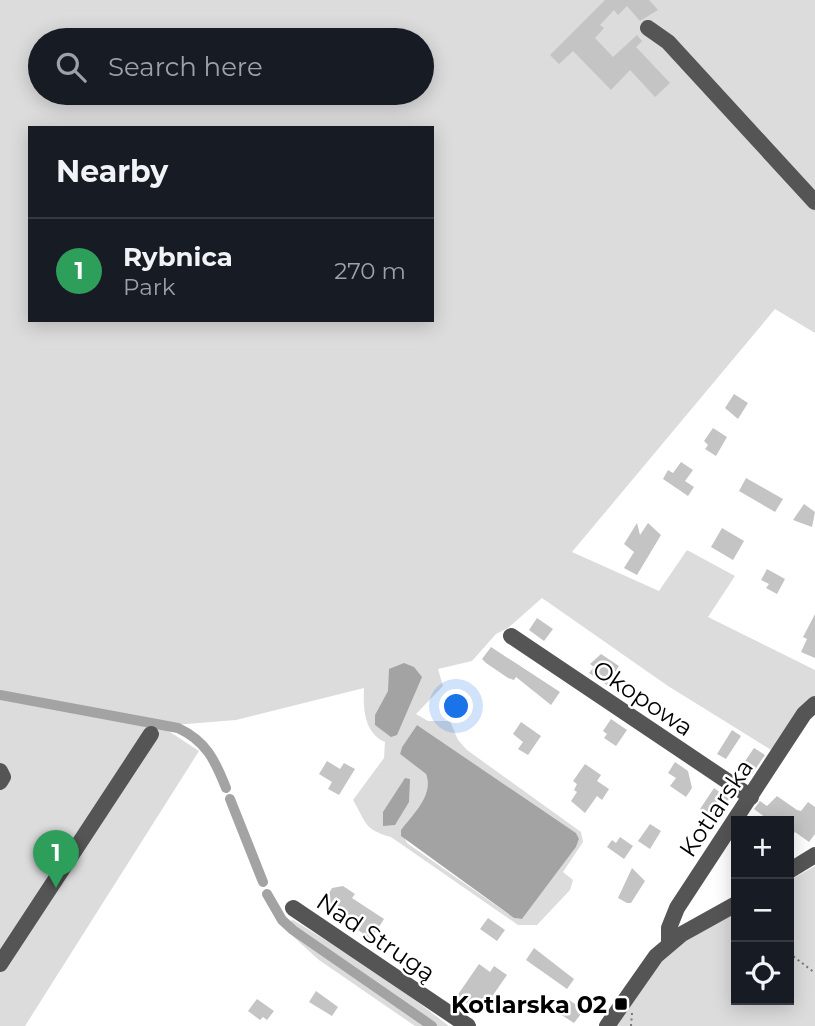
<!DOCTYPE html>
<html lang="en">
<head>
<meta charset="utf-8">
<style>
  body { margin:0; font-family:Montserrat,sans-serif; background:#242831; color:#f1f3f6 }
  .controls { position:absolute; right:21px; bottom:21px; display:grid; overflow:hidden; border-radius:0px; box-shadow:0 4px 18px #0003 }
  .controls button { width:63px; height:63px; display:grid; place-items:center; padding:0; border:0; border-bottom:2px solid #363941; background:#171b24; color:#f1f3f6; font:35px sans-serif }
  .you { position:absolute; left:457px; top:707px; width:24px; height:24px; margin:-18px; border:5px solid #fff; border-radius:50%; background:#1a73e8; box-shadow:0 0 0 10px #1a73e833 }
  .badge { display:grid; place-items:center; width:46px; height:46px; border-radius:50%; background:#d93025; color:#fff; font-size:23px; font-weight:700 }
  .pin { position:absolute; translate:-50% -58px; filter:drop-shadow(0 2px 4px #0008) }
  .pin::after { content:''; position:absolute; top:37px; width:24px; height:21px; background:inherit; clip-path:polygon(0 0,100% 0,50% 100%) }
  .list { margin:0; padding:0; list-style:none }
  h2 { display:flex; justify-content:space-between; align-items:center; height:91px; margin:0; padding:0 28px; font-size:30px }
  h2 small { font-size:23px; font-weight:400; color:#9ea1a6 }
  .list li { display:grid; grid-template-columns:46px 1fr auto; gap:21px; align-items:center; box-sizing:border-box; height:105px; padding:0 28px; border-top:2px solid #363941 }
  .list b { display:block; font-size:26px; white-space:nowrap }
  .list p { margin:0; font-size:23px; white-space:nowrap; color:#9ea1a6 }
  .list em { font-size:23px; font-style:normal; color:#9ea1a6 }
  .icon { flex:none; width:38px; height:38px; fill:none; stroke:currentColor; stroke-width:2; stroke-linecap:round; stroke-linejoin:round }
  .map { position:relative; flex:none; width:815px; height:1026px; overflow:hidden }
  .search { position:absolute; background:#171b24; box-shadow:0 4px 18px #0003; left:28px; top:28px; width:406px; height:77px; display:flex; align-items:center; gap:18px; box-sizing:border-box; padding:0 24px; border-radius:38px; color:#9ea1a6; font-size:26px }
  .panel { position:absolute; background:#171b24; box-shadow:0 4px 18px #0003; left:28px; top:126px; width:406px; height:196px; border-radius:0px }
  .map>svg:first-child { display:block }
  .green { fill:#dcdcdc; fill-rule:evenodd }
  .water { fill:#a3a3a3 }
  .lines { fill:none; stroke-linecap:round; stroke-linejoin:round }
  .canal { stroke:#a3a3a3; stroke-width:10 }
  .building { fill:#c4c4c4 }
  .path { stroke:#777; stroke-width:2; stroke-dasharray:2 3.5; stroke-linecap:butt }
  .minor { stroke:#555; stroke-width:16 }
  .poi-dot { fill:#000; stroke:#fff; stroke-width:2.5 }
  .labels { text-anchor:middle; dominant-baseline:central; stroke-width:5; stroke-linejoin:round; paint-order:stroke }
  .street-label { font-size:24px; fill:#000; stroke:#fff }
  .poi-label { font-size:24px; font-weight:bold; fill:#000; stroke:#fff; text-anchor:end }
</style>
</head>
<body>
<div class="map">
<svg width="815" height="1026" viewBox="0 0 815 1026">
  <rect width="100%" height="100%" fill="#fff"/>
  <!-- green -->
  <g class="green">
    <path d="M0 0H815V333L775 309 572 552 659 591 687 550 735 576 708 617 815 670V699L776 753 668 686 542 598 508 628 496 634 472 661 438 669 443 686 416 714 428 721H450L458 740 467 750 581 832 583 842 563 872 573 880 570 890 537 925H518L391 837C364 830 366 822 353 800L384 758 385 742C364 733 363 708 364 688L236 720 161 726 199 751 25 1026H0ZM40 40H422V93H40ZM30 128H432V320H30ZM417 725 576 833 579 839 576 847 522 919 514 918 407 843 401 830C413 814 434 795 426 774L400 754 402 747Z"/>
    <polygon points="815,866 815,1026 616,1026 664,957 682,943 736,911 736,1000 789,1000 789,881"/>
    <polygon points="293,920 381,974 449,1026 415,1026 319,960 287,931 288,922"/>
  </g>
  <!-- water -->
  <g class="water">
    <polygon points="404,663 414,667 422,677 397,735 391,737 375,725 375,715 388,691 389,669"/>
    <path d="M417 725 576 833 579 839 576 847 522 919 514 918 401 836V830C413 814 434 795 426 774L400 754 402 747Z"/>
    <polygon points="405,778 410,779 409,802 395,825 383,826 383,812"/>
  </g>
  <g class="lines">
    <!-- canal -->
    <g class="canal">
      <path d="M0 695 178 728C206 741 215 760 226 788"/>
      <polyline points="230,799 263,882"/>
      <polyline points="267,894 282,920 293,930 432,1026"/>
    </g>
  </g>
  <!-- building -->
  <g class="building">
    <polygon points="605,0 649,0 658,10 640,21 627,6 618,15 614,10 600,25 604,28 595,38 613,57 637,35 642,41 636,47 670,83 655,97 630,70 611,90 573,51 559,64 550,55"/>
    <polygon points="734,394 748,403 738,419 725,408"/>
    <polygon points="713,428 727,437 716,456 705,449 708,445 704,441"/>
    <polygon points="681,462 693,470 685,481 694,487 688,496 663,479 668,470 673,473"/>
    <polygon points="746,478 783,499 775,512 739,491"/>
    <polygon points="804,504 815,512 812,527 793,520"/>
    <polygon points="637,523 640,535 648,523 661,535 637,575 624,568 634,552 624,544"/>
    <polygon points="722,528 744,541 733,560 711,547"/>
    <polygon points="767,569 785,579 777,594 766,588 769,584 761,580"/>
    <polygon points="815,614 815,658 801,652 807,639 803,637"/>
    <polygon points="537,618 553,629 544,641 529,630"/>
    <polygon points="491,647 560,692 551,705 516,677 514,680 508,678 486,663 482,659"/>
    <polygon points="601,654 619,666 607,685 589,673 594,667 590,664"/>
    <polygon points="611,719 627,730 616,746 604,738 607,734 603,731"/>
    <polygon points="521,722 541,736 528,755 518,749 523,742 513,734"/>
    <polygon points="732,730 741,736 726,759 717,754"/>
    <polygon points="754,748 765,755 752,774 741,767"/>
    <polygon points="327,761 340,769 344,763 355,769 339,795 328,789 332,782 319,774"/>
    <polygon points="675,762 688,771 692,788 686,797 670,786 676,778 668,773"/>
    <polygon points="585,764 601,775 597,781 609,789 602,800 597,796 585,813 571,801 577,792 574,790 577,784 573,781"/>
    <polygon points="714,788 729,799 715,819 700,809"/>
    <polygon points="777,796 797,810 801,811 808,802 815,807 815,834 809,842 795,832 789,840 789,821 770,821 754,809 760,801 767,806"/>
    <polygon points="650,824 661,831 650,849 638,841"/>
    <polygon points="620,837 633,846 624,859 607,847 612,840 616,843"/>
    <polygon points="632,868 645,881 631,903 627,903 618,898"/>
    <polygon points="343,886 355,894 352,898 384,919 371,939 355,928 359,921 325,900 332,888"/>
    <polygon points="488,918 505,930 497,941 480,929"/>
    <polygon points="534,948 574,979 567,989 526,960"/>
    <polygon points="479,964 490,972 494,966 507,975 484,1008 472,1000 469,1005 457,996"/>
    <polygon points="316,991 338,1007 332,1016 309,1002"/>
    <polygon points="257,999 274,1011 267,1020 263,1017 260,1020 248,1011"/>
    <polygon points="569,1000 584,1010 574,1023 560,1014"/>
  </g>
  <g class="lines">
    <!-- path -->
    <g class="path">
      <polyline points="789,953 815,973"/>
      <polyline points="631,1026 632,1013"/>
    </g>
    <!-- minor -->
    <g class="minor">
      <polyline points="648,28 668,42 815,202"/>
      <polyline points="511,636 751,797"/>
      <polyline points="0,771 3,777 0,782"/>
      <polyline points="789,871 815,855"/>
      <polyline points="293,908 468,1026"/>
      <polyline points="669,944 669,928 677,908 804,714 815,704"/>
      <polyline points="0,964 151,734"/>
      <polyline points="607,1026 656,956 682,934 736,904"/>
    </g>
  </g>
  <!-- markers -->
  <rect class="poi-dot" x="614" y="997" width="14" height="14" rx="3.5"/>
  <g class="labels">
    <!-- street labels -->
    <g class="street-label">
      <text transform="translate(643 698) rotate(34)">Okopowa</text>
      <text transform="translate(716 808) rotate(-56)">Kotlarska</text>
      <text transform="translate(376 937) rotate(34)">Nad Strugą</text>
    </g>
    <!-- poi labels -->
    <g class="poi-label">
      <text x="607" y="1004">Kotlarska 02</text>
    </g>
  </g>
</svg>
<div class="controls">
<button>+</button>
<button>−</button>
<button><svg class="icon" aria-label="locate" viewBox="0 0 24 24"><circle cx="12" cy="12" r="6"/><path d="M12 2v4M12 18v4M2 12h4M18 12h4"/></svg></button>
</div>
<div class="you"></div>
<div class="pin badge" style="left:56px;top:888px;background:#2e9e5b">1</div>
<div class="search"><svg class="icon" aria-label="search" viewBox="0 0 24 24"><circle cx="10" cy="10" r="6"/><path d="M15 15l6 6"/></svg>Search here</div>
<section class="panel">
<h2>Nearby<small></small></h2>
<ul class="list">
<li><span class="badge" style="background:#2e9e5b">1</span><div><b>Rybnica</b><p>Park</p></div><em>270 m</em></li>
</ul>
</section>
</div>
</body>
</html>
